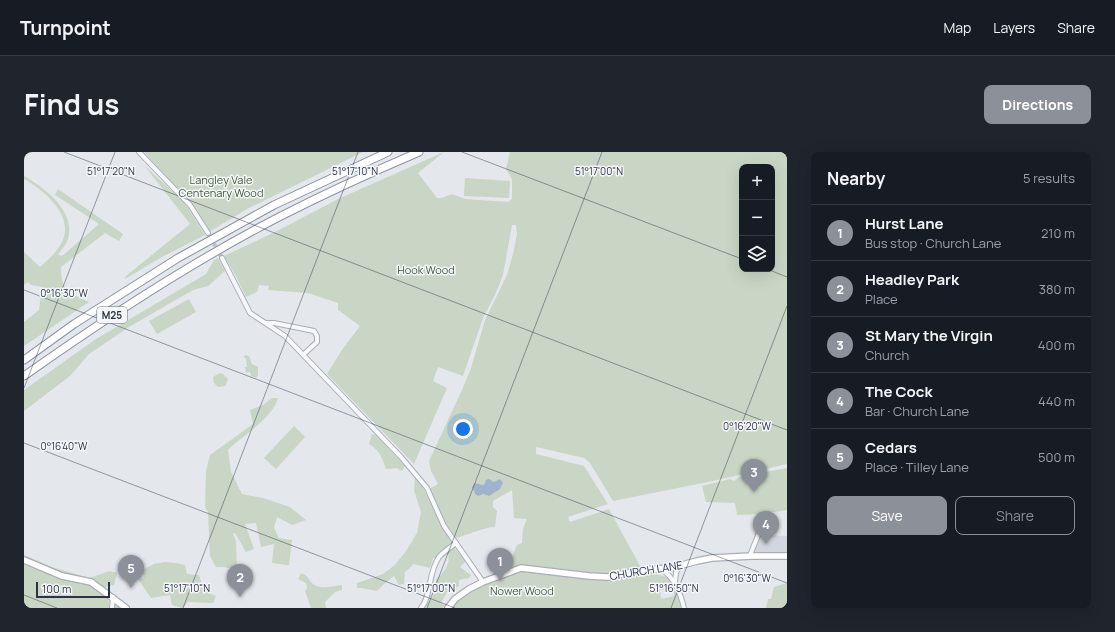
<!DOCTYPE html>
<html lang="en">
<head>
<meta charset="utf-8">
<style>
  body { margin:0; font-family:Manrope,sans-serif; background:#20242c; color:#f1f3f6 }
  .controls { position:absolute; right:12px; top:12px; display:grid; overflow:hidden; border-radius:8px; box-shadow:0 4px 16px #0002 }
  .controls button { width:36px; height:36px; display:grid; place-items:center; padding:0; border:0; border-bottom:1px solid #363941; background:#171b24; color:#f1f3f6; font:20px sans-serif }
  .scale { position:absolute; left:12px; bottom:10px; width:74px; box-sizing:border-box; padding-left:4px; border:2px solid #2b3445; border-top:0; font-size:11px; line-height:14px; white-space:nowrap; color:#2b3445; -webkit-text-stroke:3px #f4f6f9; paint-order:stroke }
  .you { position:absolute; left:439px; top:277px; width:14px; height:14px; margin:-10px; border:3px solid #fff; border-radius:50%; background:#1a73e8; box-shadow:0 0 0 6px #1a73e833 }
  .badge { display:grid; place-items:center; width:26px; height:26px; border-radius:50%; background:#8c9099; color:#fff; font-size:13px; font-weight:700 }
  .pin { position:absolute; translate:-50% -33px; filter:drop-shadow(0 1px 2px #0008) }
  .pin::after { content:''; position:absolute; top:21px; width:14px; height:12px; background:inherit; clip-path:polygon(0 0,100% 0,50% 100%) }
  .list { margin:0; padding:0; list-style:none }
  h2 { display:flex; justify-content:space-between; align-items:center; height:52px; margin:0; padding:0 16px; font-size:17px }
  h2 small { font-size:13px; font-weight:400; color:#9ea1a6 }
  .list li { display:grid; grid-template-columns:26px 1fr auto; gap:12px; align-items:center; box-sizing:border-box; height:56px; padding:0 16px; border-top:1px solid #363941 }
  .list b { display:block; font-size:15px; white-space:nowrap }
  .list p { margin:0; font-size:13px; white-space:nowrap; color:#9ea1a6 }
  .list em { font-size:13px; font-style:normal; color:#9ea1a6 }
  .actions { display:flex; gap:8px; padding:12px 16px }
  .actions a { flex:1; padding:9px 0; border:1px solid #8c9099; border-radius:8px; text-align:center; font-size:14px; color:#8c9099 }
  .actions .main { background:#8c9099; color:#fff }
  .icon { flex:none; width:22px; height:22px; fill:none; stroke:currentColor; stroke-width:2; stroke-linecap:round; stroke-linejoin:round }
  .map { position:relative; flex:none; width:763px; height:456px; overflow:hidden; border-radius:8px }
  header { display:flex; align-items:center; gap:24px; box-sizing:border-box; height:56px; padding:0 20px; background:#171b24; border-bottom:1px solid #363941 }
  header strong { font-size:19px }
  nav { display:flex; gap:22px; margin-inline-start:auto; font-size:14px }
  .intro { display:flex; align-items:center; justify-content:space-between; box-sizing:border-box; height:96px; padding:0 24px }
  h1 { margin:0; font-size:28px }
  .button { padding:10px 18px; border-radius:8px; background:#8c9099; color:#fff; font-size:14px; font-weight:700 }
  main { display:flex; gap:24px; padding:0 24px }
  aside { flex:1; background:#171b24; border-radius:8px; box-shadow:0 4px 16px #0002 }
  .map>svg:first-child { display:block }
  .built { fill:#d2d6de }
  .green { fill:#c9d6c5; fill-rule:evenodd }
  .water { fill:#9fb4cc }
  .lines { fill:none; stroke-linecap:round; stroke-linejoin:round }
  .street-tunnel { stroke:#bfc3cb; stroke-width:4; stroke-dasharray:4 2; stroke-linecap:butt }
  .street-casing { stroke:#a9aeb7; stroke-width:6 }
  .secondary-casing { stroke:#a9aeb7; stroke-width:8 }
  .highway-casing { stroke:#8b94a3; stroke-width:9 }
  .street { stroke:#f7f8fa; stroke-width:4 }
  .secondary { stroke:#fff; stroke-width:5.5 }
  .highway { stroke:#fff; stroke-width:7 }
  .ticks { fill:none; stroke:#2b3445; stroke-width:1; stroke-opacity:0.45 }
  .labels { text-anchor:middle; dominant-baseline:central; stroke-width:3; stroke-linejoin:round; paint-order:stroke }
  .shield { fill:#f4f6f9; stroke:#676e7b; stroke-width:1 }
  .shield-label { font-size:10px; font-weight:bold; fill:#2b3445 }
  .park-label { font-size:11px; fill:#3f6138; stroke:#f4f6f9 }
  .street-label { font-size:11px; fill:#2b3445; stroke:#f4f6f9 }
  .ticks-label { font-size:10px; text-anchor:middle; fill:#2b3445; stroke:#f4f6f9; stroke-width:3; stroke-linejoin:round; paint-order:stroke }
</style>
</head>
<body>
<header>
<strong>Turnpoint</strong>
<nav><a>Map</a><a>Layers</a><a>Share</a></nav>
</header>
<div class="intro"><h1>Find us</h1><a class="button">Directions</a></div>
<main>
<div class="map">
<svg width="763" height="456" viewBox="0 0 763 456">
  <rect width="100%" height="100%" fill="#e4e7ec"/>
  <!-- built -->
  <polygon class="built" points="735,383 763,384 763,402 728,402"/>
  <!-- green -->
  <g class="green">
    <polygon points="120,0 339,0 223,57 185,80 172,57"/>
    <path d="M420 0 394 21 413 46H418L428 42 441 47 484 50 488 47V27L482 17 486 0H763V312L684 330 589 349 566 311 560 306 512 295V302L560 314 584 352 544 365 546 370 585 357 616 414 596 420 580 422 533 417V422C551 425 570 428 588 428 611 427 623 415 646 427L650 433 657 456H427C443 438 465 430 487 422L488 405 493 393 498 391 499 377 503 367 490 366 488 338 469 349V355L473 359 471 375C461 375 443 383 432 386 421 371 411 355 405 337L414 332 407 319 405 309 438 238 447 216 461 168 483 123 489 102 493 82 492 73H488L479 123 471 143 459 166 439 224 414 215 409 229 423 236 390 312 303 222 318 198 336 174 314 158V151L284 141 244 138 245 134 235 133 233 140 222 145 212 124 200 104 251 80 314 47ZM718 15H748V117H718ZM470 330 465 344 459 342 451 331 460 333ZM649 437 650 444 637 447 636 438Z"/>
    <polygon points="120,13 161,51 181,83 136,106 101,127 102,124 166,72"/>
    <path d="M0 24C21 36 52 59 44 87 42 93 37 98 34 103L38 104 75 72 31 43 34 37 99 82 95 89 81 81 37 115C37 139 44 140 65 150L0 194V170L15 158 18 135 7 133 4 130 0 133V100L16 115C24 108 33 100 38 90 51 64 20 38 0 27Z"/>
    <polygon points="441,26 486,29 485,46 440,44"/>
    <polygon points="194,106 201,119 184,134 169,138 105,175 65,202 46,224 0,259 0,238 72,187 182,122 190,108"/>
    <polygon points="165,147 172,160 133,182 125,169"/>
    <polygon points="221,203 225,204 228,212 234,215 234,223 232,226 227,224 226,220 222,221 221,215 223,215 222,206 220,206"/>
    <polygon points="196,221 199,222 204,227 201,234 194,235 190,231 189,225"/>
    <path d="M248 246H254C249 266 218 284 204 298L207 320 218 342 239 346 266 355 282 368 268 373 253 365 250 376 255 386 268 388 265 413 248 411 250 392 237 395 232 371 221 372 230 397 222 400 211 381 209 382 212 389 213 418 200 415H192L186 404 184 360 181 355 182 319 186 303 229 272 226 258 239 253Z"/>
    <polygon points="270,274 281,285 252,317 240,306"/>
    <path d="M348 282 352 283 381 314 378 319 373 316 362 317C358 306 356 298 345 292Z"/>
    <polygon points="763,316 763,358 738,362 713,363 711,351 682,350 678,334 706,327 710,329 715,325"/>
    <path d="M391 326 398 334 420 378 427 387 431 397 442 409 436 415 447 423 445 426 435 428V434L423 440 417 451 421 454 419 456H403L402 454 412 439V428C419 420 427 413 424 402L418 406H409L406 416 390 412 381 420 380 432 375 433 370 424 360 432 353 439C346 438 341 436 333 436V431L359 422 371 413 382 399 393 381 397 360 390 338Z"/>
    <polygon points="0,403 28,415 65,426 86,419 93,421 90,433 82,435 79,440 85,450 85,455 93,451 98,456 6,456 0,453"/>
    <polygon points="141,410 152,411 161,413 163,422 175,423 180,439 192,444 189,451 164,450 159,456 158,456 148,453 146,443 127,446 114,427 120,426 118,418 130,412"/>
    <path d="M277 421C284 423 284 428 289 432 296 438 309 434 318 433V438L311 440 301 450 302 456H287L281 439 283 436 282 431 274 427Z"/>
    <polygon points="763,431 763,456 742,456 744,447 747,447 750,435"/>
  </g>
  <!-- water -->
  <polygon class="water" points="465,327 470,330 476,327 479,331 476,337 465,344 459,342 455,344 452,343 448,335 451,331 460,333 462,328"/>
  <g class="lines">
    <!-- street-tunnel -->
    <polyline class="street-tunnel" points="184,81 198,106"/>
    <!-- street casing -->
    <g class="street-casing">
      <g id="street">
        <polyline points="115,0 166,53 184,81"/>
        <polyline points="198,106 226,161 261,184 377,305 403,336 420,374 459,430"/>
        <polyline points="242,171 250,171 290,179 293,184 293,190 280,202"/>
        <path d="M726 404C730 391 739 377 737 363"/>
        <path d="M637 417C651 426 656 440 660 456"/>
        <polyline points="651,430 652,421 655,414"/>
        <polyline points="88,456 89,445"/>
        <path d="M397 456C407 446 404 420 415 405 419 400 427 395 432 391"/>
      </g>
    </g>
    <!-- secondary casing -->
    <g class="secondary-casing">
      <g id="secondary">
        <polyline points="0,408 38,424 67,430 102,456"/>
        <polyline points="424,456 431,447 445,437 459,430 497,416 565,424 584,425 618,418 647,416 673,409 688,406 728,404 763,404"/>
      </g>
    </g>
    <!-- highway casing -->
    <g class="highway-casing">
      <g id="highway">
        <polyline points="0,208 50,172 154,106 203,79 250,53 364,0"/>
        <path d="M0 224C82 166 167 110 257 64 302 41 348 20 395 0"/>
      </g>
    </g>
    <!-- street -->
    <use href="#street" class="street"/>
    <!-- secondary -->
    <use href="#secondary" class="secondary"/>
    <!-- highway -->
    <use href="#highway" class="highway"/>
  </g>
  <!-- ticks -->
  <path class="ticks" d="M40 0 763 278M438 0 718 107M743 117 763 125M0 138 763 431M0 236 91 0M0 291 431 456M0 443 33 456M159 456 334 0M403 456 578 0M647 456 763 154"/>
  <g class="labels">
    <!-- shield labels -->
    <rect class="shield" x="73" y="155" width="30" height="16" rx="3"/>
    <g class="shield-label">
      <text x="88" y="163">M25</text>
    </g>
    <!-- park labels -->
    <g class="park-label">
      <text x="197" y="27">Langley Vale<tspan x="197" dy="13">Centenary Wood</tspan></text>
      <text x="402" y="117">Hook Wood</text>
      <text x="498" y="438">Nower Wood</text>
    </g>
    <!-- street labels -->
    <g class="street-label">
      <text transform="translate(622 418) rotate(-9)">CHURCH LANE</text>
    </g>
  </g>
  <g class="ticks-label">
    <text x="87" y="23">51°17'20"N</text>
    <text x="331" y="23">51°17'10"N</text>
    <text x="575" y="23">51°17'00"N</text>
    <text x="40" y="145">0°16'30"W</text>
    <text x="723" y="278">0°16'20"W</text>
    <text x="40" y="298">0°16'40"W</text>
    <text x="723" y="430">0°16'30"W</text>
    <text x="163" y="440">51°17'10"N</text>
    <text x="407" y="440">51°17'00"N</text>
    <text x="650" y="440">51°16'50"N</text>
  </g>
</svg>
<div class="controls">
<button>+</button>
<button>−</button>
<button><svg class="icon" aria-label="layers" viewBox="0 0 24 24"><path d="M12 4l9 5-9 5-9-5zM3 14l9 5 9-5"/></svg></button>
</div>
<div class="scale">100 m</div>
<div class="you"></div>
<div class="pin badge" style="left:476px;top:429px">1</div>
<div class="pin badge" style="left:216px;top:445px">2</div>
<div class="pin badge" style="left:730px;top:340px">3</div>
<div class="pin badge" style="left:742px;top:392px">4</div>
<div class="pin badge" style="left:107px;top:436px">5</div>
</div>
<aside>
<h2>Nearby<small>5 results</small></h2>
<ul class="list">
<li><span class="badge">1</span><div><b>Hurst Lane</b><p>Bus stop · Church Lane</p></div><em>210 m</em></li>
<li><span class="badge">2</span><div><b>Headley Park</b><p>Place</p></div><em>380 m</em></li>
<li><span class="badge">3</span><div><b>St Mary the Virgin</b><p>Church</p></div><em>400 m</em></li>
<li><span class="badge">4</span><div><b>The Cock</b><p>Bar · Church Lane</p></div><em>440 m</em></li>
<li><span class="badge">5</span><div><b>Cedars</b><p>Place · Tilley Lane</p></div><em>500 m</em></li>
</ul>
<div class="actions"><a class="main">Save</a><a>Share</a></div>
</aside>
</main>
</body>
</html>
